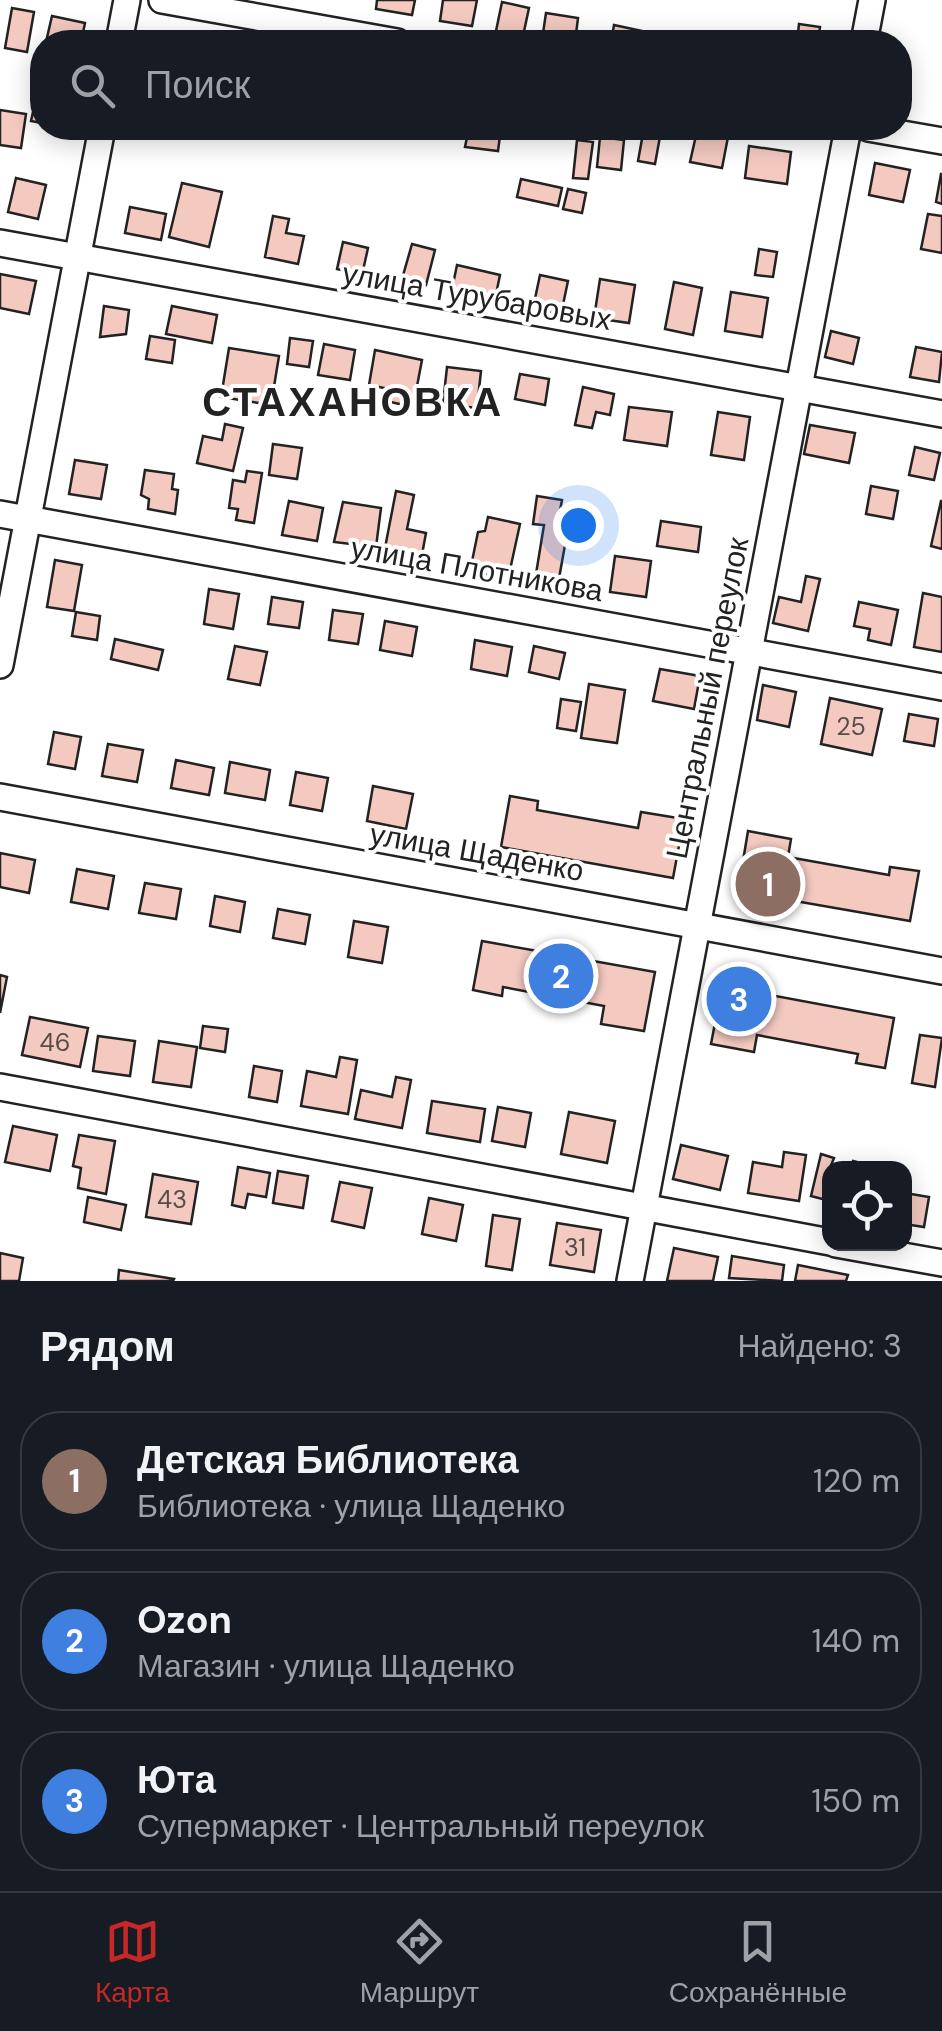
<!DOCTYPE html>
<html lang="ru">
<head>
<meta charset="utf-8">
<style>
  body { margin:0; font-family:"DM Sans",sans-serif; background:#242831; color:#f1f3f6 }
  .controls { position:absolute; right:30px; bottom:30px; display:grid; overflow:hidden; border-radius:20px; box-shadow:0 5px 25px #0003 }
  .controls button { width:90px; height:90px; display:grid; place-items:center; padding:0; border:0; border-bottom:2px solid #363941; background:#171b24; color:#f1f3f6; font:50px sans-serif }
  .you { position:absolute; left:578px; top:525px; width:35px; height:35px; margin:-25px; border:8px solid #fff; border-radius:50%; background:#1a73e8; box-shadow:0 0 0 15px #1a73e833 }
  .badge { display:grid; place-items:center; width:65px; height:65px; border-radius:50%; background:#c62828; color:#fff; font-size:32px; font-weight:700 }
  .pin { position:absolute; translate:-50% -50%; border:5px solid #fff; box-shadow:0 2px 10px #0006 }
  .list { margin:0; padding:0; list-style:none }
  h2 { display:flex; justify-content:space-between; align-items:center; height:130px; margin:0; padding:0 40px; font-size:42px }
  h2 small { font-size:32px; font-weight:400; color:#9ea1a6 }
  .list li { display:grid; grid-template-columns:65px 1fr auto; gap:30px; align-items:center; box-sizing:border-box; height:140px; margin:0 20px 20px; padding:0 20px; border:2px solid #363941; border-radius:40px }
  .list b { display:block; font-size:38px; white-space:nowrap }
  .list p { margin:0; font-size:32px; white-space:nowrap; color:#9ea1a6 }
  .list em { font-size:32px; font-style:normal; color:#9ea1a6 }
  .icon { flex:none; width:55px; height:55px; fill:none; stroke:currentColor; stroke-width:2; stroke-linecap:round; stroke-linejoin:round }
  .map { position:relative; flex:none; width:942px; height:1281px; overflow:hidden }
  .search { position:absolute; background:#171b24; box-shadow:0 5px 25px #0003; left:30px; right:30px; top:30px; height:110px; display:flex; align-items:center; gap:25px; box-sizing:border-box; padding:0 35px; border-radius:40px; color:#9ea1a6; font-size:38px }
  .sheet { height:610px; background:#171b24 }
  nav { display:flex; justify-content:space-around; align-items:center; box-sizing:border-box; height:140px; border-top:2px solid #363941; background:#171b24; font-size:28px; color:#9ea1a6 }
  nav a { display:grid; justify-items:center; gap:5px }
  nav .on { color:#c62828 }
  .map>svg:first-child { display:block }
  .building { fill:#f3c9c0; stroke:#222; stroke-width:2.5 }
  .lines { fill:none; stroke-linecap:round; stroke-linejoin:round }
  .minor-casing { stroke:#222; stroke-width:30 }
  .minor { stroke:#fff; stroke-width:25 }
  .labels { text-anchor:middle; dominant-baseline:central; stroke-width:8; stroke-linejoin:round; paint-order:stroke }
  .number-label { font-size:25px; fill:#564c4a }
  .street-label { font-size:30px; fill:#222; stroke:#fff }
  .district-label { font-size:40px; font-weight:bold; letter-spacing:2.5px; fill:#222; stroke:#fff }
</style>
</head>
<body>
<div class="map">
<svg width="942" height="1281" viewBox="0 0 942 1281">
  <rect width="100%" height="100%" fill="#fff"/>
  <!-- building -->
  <g class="building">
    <polygon points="377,0 415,0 412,15 376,9"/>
    <polygon points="443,0 477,0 472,26 440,21"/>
    <polygon points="502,2 529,8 523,36 496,31"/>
    <polygon points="12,8 34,12 27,52 5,48"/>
    <polygon points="546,13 578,18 575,42 542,40"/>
    <polygon points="52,16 85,23 81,42 46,42"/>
    <polygon points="799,24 820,27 818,42 797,42"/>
    <polygon points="614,25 642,31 641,42 611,42"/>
    <polygon points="670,34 698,39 697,42 668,42"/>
    <polygon points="900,75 907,77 900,108"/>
    <polygon points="40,80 42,81 42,123 31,121"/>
    <polygon points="0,110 26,114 21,148 0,145"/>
    <polygon points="327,128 355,128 354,138 326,133"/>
    <polygon points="469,128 501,128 498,151 465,147"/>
    <polygon points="549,128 577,128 576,135 548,131"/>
    <polygon points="644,128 661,131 655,164 638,161"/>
    <polygon points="697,131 728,137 722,168 690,162"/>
    <polygon points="600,137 624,140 621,170 597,167"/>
    <polygon points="577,140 593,142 588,179 573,178"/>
    <polygon points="749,146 791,152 787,184 745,178"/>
    <polygon points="875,163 910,170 903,202 869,195"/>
    <polygon points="941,174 942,174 942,204 936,202"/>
    <polygon points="16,178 46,185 38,219 8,212"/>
    <polygon points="521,179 562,188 558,206 517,197"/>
    <polygon points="182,183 222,192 209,247 169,237"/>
    <polygon points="568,189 586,193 582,213 563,209"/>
    <polygon points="130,207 166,214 161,240 125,233"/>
    <polygon points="928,214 942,216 942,253 921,249"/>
    <polygon points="273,216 289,219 286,233 304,236 298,264 265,257"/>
    <polygon points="343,242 368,248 362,275 337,269"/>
    <polygon points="412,244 435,250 426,285 402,279"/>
    <polygon points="759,249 777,252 773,277 755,275"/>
    <polygon points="457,265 500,275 494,304 451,294"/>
    <polygon points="0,274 36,281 29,314 0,308"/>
    <polygon points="540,275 568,281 561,314 533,308"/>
    <polygon points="600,279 635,285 629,323 594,318"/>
    <polygon points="674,282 702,288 693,335 665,329"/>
    <polygon points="731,292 768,298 762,337 725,331"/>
    <polygon points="104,306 129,310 126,334 100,337"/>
    <polygon points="172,306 217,315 212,343 166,334"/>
    <polygon points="831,331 859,338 853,364 825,357"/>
    <polygon points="150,336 175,340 172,363 146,359"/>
    <polygon points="290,338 313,341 309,367 287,364"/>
    <polygon points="324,344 355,350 350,380 318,375"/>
    <polygon points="916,347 942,352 939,382 910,377"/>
    <polygon points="229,348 279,356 271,405 221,397"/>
    <polygon points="375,350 422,360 413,407 386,401 389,389 369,385"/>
    <polygon points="447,367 481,371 477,408 443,404"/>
    <polygon points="520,374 549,379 545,405 515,399"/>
    <polygon points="583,387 614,394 610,415 596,412 592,428 575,425"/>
    <polygon points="629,407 672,412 667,446 624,440"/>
    <polygon points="718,412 750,417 744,460 711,455"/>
    <polygon points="225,424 243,428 233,471 197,463 203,436 222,440"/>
    <polygon points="810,425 855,433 849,463 804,454"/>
    <polygon points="273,444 302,448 297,479 269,475"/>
    <polygon points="915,447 940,453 934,480 909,475"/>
    <polygon points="75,460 107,465 101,499 69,494"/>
    <polygon points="145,470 174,474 172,489 178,490 175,514 148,509 149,499 141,495"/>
    <polygon points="247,471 262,473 254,523 236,520 238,509 229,508 233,480 245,482"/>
    <polygon points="871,486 898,491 893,519 866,514"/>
    <polygon points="396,491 414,495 407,529 426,533 421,560 384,553"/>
    <polygon points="537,496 562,500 558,521 585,525 581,548 565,545 558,584 535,580 544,525 533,524"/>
    <polygon points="289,501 323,508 317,541 282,535"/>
    <polygon points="941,501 942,501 942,549 931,546"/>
    <polygon points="343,502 381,508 376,547 334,542"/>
    <polygon points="488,517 520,524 508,579 470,571 478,532 485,531"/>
    <polygon points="661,521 701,527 698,552 657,546"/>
    <polygon points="615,556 651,561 646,597 610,592"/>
    <polygon points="55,560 82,565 74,611 47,607"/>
    <polygon points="806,576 820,579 808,631 773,623 779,597 801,602"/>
    <polygon points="209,589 239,594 233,629 204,624"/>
    <polygon points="923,593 942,597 942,652 914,647"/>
    <polygon points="272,597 303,602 299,628 268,624"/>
    <polygon points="859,602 898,610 891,645 868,640 870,629 854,626"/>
    <polygon points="333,610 363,614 358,644 329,640"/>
    <polygon points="76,612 100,616 97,640 72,636"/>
    <polygon points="385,621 417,627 412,656 380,650"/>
    <polygon points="115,639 163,650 158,670 111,659"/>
    <polygon points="475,640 512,647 507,676 471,669"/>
    <polygon points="235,646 267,652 260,685 228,679"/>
    <polygon points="534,646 565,653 559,679 529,672"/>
    <polygon points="660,669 700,676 694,709 653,701"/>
    <polygon points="589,684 625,690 617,743 581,738"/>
    <polygon points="763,685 796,692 789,727 757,720"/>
    <polygon points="830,698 882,709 872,755 821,744"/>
    <polygon points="561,699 581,702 576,731 557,728"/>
    <polygon points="909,714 938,719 934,746 904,741"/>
    <polygon points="54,732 81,737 75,769 48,764"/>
    <polygon points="108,744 143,750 137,782 102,776"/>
    <polygon points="176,760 214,768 209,795 171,788"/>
    <polygon points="230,762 270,770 265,800 225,793"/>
    <polygon points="296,772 328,778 322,811 290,805"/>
    <polygon points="373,786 413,794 406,829 367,821"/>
    <polygon points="510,796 538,801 537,810 638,828 641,812 684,819 673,878 501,847"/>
    <polygon points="748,831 791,839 788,857 889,875 890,867 919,871 910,921 738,891"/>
    <polygon points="0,853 35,860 29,893 0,887"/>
    <polygon points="77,869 114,876 108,909 71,902"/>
    <polygon points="145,883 181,889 176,919 139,913"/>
    <polygon points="215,896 245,902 240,932 210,926"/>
    <polygon points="278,909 310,915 305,944 273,938"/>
    <polygon points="354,921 388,927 382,963 348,957"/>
    <polygon points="482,941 655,972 644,1031 601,1024 604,1006 503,987 502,996 473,990"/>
    <polygon points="0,975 7,977 0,1013"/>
    <polygon points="722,986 894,1018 885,1068 856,1063 858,1054 757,1035 754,1052 711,1044"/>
    <polygon points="30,1017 88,1028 80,1067 22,1055"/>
    <polygon points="203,1026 228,1029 225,1052 200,1048"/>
    <polygon points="920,1035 942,1038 935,1087 912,1083"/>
    <polygon points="98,1036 135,1041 130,1076 93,1071"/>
    <polygon points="159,1041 197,1047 191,1087 153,1082"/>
    <polygon points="340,1057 357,1060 348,1114 301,1106 307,1071 336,1077"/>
    <polygon points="254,1066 282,1071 277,1102 249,1097"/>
    <polygon points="396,1077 411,1080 402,1128 355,1119 361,1090 392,1097"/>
    <polygon points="432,1101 485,1109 480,1142 427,1133"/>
    <polygon points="498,1107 531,1113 525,1147 492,1141"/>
    <polygon points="569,1112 615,1121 607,1163 561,1154"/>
    <polygon points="13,1126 57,1135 50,1171 5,1162"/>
    <polygon points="79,1135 115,1141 106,1194 78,1188 81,1168 73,1166"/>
    <polygon points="681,1145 728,1156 720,1190 673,1179"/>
    <polygon points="784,1152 806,1155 799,1201 748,1193 753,1162 782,1167"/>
    <polygon points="821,1154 834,1158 830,1168 830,1201 811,1196"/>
    <polygon points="853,1161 873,1166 872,1168 851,1168"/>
    <polygon points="238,1167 270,1173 266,1197 248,1194 245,1208 232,1205"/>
    <polygon points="278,1171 308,1176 303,1208 273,1203"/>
    <polygon points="153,1174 198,1182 191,1224 146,1217"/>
    <polygon points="904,1179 908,1179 905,1193 929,1197 924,1227 904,1224"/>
    <polygon points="340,1182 372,1188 364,1228 332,1221"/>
    <polygon points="88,1197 126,1205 121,1230 84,1222"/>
    <polygon points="429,1198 463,1205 456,1241 422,1234"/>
    <polygon points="493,1215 520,1219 512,1270 486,1266"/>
    <polygon points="557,1223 601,1230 594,1272 550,1265"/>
    <polygon points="674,1248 718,1257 713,1281 667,1281"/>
    <polygon points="0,1253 23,1258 19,1281 0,1281"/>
    <polygon points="732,1256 784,1265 782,1281 729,1278"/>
    <polygon points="798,1265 848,1275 846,1281 795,1281"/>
    <polygon points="119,1270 174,1279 173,1281 118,1281"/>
  </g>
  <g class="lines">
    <!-- minor casing -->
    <g class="minor-casing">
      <g id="minor">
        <polyline points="162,0 397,42"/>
        <polyline points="119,42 127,0"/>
        <polyline points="864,42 872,0"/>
        <polyline points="868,128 942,141"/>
        <polyline points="0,243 942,414"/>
        <polyline points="0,514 942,687"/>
        <polyline points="0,665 102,128"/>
        <polyline points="0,797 942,971"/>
        <polyline points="0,1087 830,1242"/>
        <polyline points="836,1244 942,1263"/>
        <polyline points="630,1281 848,128"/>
      </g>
    </g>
    <!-- minor -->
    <use href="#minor" class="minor"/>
  </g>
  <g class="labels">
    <!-- number labels -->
    <g class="number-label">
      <text x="851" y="726">25</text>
      <text x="55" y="1042">46</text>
      <text x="172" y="1199">43</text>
      <text x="575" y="1247">31</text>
    </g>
    <!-- street labels -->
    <g class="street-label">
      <text transform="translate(477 296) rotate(10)">улица Турубаровых</text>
      <text transform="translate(477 569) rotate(10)">улица Плотникова</text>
      <text transform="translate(707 698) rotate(-79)">Центральный переулок</text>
      <text transform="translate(477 852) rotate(10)">улица Щаденко</text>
    </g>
    <!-- district labels -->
    <g class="district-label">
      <text x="353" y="402">СТАХАНОВКА</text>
    </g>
  </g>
</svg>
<div class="controls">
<button><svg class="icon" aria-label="locate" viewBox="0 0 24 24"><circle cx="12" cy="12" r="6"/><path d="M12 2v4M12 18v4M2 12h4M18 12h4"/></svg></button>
</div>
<div class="you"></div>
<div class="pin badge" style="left:768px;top:884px;background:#8d6e63">1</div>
<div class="pin badge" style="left:561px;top:976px;background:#3f7fe0">2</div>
<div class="pin badge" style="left:739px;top:999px;background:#3f7fe0">3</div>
<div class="search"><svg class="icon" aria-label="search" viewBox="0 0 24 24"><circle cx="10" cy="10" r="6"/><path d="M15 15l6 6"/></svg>Поиск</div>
</div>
<section class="sheet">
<h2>Рядом<small>Найдено: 3</small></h2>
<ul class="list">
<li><span class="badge" style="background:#8d6e63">1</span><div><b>Детская Библиотека</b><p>Библиотека · улица Щаденко</p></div><em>120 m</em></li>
<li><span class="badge" style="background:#3f7fe0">2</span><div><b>Ozon</b><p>Магазин · улица Щаденко</p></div><em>140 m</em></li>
<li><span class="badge" style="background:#3f7fe0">3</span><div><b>Юта</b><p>Супермаркет · Центральный переулок</p></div><em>150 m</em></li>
</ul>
</section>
<nav>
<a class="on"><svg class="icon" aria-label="map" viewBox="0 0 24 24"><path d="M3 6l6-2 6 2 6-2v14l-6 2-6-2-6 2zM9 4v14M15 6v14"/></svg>Карта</a>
<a><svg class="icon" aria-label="directions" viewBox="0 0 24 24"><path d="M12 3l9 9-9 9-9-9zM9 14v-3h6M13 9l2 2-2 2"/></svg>Маршрут</a>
<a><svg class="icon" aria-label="saved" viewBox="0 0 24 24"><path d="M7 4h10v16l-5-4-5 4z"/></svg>Сохранённые</a>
</nav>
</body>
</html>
